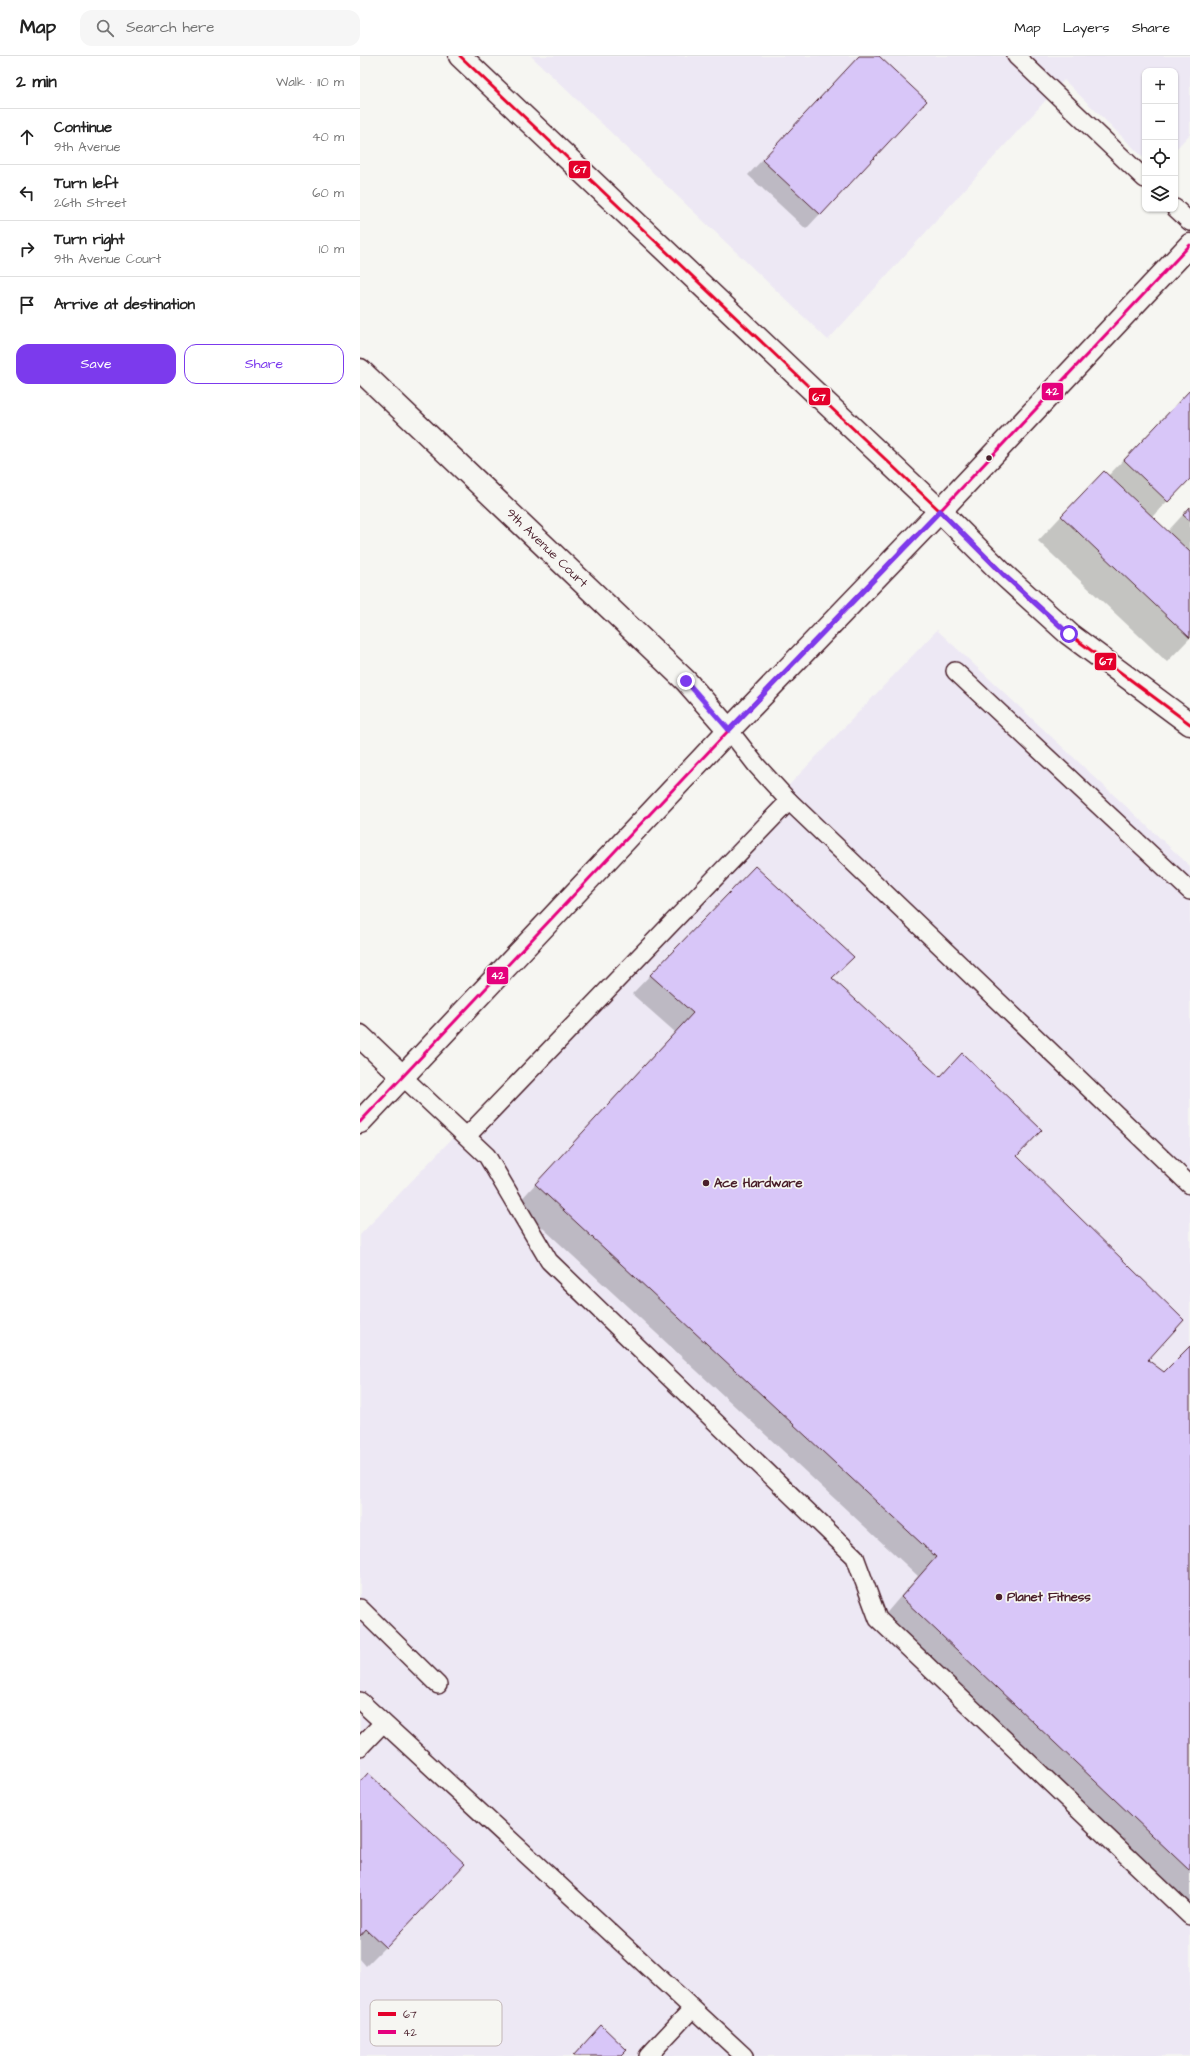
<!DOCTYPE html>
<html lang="en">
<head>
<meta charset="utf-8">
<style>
  body { margin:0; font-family:"Architects Daughter",sans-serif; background:#f6f6f6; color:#222 }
  .controls { position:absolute; right:12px; top:12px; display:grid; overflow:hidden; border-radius:8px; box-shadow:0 1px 3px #0004 }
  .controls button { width:36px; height:36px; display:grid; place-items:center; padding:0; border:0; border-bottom:1px solid #e0e0e0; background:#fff; color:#222; font:20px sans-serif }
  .stop { position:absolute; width:12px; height:12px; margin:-9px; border:3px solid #7c3aed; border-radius:50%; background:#fff }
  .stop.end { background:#7c3aed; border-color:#fff; box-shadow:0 1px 4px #0008 }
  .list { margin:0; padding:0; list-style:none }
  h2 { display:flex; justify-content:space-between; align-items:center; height:52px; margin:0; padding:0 16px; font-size:17px }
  h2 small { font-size:13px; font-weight:400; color:#767676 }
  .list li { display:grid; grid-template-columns:26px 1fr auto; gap:12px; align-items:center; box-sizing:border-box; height:56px; padding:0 16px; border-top:1px solid #e0e0e0 }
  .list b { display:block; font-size:15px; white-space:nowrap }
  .list p { margin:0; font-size:13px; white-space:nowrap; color:#767676 }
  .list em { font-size:13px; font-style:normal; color:#767676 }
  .actions { display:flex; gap:8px; padding:12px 16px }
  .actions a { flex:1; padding:9px 0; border:1px solid #7c3aed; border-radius:12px; text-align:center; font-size:14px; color:#7c3aed }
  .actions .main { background:#7c3aed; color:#fff }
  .icon { flex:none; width:22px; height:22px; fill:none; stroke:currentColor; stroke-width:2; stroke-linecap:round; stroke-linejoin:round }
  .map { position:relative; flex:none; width:830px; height:2000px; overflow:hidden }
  header { display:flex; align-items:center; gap:24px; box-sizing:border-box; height:56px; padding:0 20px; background:#fff; border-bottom:1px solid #e0e0e0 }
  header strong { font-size:19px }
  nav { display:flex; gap:22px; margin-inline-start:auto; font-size:14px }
  .search { width:280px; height:36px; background:#f6f6f6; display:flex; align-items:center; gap:10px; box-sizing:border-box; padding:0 14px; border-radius:12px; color:#767676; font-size:15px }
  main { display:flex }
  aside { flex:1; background:#fff }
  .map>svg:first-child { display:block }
  .built { fill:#ede8f4 }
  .shadow { fill:#0003 }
  .building { fill:#d8c6f8; stroke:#4a1f2b }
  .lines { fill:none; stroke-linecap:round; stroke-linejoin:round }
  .service-casing { stroke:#4a1f2b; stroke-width:20 }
  .minor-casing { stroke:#4a1f2b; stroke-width:25 }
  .service { stroke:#f6f6f2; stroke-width:17 }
  .minor { stroke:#f6f6f2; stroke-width:22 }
  .bus-1-casing { stroke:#f6f6f2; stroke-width:6 }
  .bus-2-casing { stroke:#f6f6f2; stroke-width:6 }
  .bus-1 { stroke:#e4002b; stroke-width:3 }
  .bus-2 { stroke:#e5007d; stroke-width:3 }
  .route { stroke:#7c3aed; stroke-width:5 }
  .bus-dot { fill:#4a1f2b; stroke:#f6f6f2; stroke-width:1.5 }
  .labels { text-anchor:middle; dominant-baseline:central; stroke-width:3.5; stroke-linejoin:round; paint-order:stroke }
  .street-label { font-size:13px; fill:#4a1f2b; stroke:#f6f6f2 }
  .poi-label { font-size:13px; font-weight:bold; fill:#4a1f2b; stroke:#f6f6f2; text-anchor:start }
  .key { fill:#f6f6f2; stroke:#c2b6b6; stroke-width:1 }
  .key-label { font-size:11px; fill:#4a1f2b }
  .line-badge { stroke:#f6f6f2; stroke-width:1.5 }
  .badge-label { font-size:11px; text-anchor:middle; font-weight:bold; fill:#fff }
</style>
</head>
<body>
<header>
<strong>Map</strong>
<div class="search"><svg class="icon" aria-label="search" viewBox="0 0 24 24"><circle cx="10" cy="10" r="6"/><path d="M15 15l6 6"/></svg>Search here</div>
<nav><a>Map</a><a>Layers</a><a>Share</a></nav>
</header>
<main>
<aside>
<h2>2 min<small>Walk · 110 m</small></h2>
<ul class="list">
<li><svg class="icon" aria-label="ahead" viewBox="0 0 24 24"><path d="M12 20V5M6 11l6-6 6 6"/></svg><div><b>Continue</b><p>9th Avenue</p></div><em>40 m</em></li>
<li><svg class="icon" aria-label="left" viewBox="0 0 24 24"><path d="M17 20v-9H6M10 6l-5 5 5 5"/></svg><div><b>Turn left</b><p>26th Street</p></div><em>60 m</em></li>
<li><svg class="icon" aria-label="right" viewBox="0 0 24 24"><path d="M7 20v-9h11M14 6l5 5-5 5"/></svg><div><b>Turn right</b><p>9th Avenue Court</p></div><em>10 m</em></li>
<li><svg class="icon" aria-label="arrive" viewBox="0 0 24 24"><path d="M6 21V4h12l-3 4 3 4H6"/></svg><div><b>Arrive at destination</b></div></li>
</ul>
<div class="actions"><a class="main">Save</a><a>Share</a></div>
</aside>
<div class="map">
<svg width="830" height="2000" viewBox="0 0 830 2000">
  <rect width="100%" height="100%" fill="#f6f6f2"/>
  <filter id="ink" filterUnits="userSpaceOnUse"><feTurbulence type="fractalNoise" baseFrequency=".025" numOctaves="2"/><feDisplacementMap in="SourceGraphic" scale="8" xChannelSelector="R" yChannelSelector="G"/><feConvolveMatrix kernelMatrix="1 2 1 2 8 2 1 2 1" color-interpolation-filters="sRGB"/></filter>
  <g filter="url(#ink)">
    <!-- built -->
    <g class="built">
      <polygon points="171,0 830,0 830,78 815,94 815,15 785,15 785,103 704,24 468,284"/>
      <polygon points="577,574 830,810 830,2000 0,2000 0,1179"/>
    </g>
    <!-- shadow -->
    <g class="shadow">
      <polygon points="499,0 518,0 460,158 446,173 388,119"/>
      <polygon points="830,334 830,422 792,461 807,476 830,451 830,582 807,606 678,485 720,440 748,420"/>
      <polygon points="376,830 470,922 579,1022 602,999 655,1100 787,1304 804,1317 830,1290 830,1851 523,1561 558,1520 157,1148 315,976 272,938"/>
      <polygon points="0,1727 25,1891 6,1910 0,1903"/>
    </g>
    <!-- building -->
    <g class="building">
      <polygon points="499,0 519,0 567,45 461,159 402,104"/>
      <polygon points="830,334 830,423 808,446 764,404"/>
      <polygon points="744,415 830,496 830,582 701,460"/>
      <polygon points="830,451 830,465 823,459"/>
      <polygon points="395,810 494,901 472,922 580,1021 602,997 682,1074 657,1100 824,1264 788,1304 804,1316 830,1290 830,1815 541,1541 576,1501 175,1128 333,957 290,919"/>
      <polygon points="8,1717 105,1808 26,1892 6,1873 0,1880 0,1726"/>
      <polygon points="241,1969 267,1994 261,2000 213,2000"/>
    </g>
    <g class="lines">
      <!-- service casing -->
      <g class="service-casing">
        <g id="service">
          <polyline points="656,0 785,123"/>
          <polyline points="815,152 830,166"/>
          <polyline points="595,615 830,835"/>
          <polyline points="369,674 397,710 429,745 830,1129"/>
          <polyline points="43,1021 127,1100 189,1205 495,1501 518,1563 830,1860"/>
          <polyline points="107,1080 429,745"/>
          <polyline points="0,1552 78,1629"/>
          <polyline points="0,1645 384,2000"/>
          <polyline points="0,1691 23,1667"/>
          <polyline points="288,2000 332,1953"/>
        </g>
      </g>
      <!-- minor casing -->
      <g class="minor-casing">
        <g id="minor">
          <polyline points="100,0 580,455 644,519 709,578 830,668"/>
          <polyline points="0,314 326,625 369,674"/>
          <polyline points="0,980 43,1021"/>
          <polyline points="0,1066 369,674 580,455 830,189"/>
        </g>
      </g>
      <!-- service -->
      <use href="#service" class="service"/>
      <!-- minor -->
      <use href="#minor" class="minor"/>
      <!-- bus-1 casing -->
      <g class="bus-1-casing">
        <polyline id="bus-1" points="100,0 580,455 644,519 709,578 830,668"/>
      </g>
      <!-- bus-2 casing -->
      <g class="bus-2-casing">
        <polyline id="bus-2" points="0,1066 369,674 580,455 830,189"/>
      </g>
      <!-- bus-1 -->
      <use href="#bus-1" class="bus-1"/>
      <!-- bus-2 -->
      <use href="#bus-2" class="bus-2"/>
    </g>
  </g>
  <g class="lines" filter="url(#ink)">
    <!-- route -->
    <polyline class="route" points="326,625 369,674 580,455 644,519 709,578"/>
  </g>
  <!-- markers -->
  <g class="bus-dot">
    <circle cx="629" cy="402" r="3.5"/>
    <circle cx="346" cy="1127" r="4"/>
    <circle cx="639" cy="1541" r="4"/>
  </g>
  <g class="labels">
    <!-- street labels -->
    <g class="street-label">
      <text transform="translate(187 492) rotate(44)">9th Avenue Court</text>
    </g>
    <!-- poi labels -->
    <g class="poi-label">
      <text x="354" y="1127">Ace Hardware</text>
      <text x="647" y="1541">Planet Fitness</text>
    </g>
  </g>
  <!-- legend -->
  <rect x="10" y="1944" width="132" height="46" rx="6" class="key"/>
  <rect x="18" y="1956" width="18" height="4" fill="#e4002b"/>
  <rect x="18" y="1974" width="18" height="4" fill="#e5007d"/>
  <g class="key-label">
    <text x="43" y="1962">67</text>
    <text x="43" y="1980">42</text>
  </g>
  <g class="line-badge">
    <rect x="208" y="104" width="23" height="19" rx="4" fill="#e4002b"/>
    <rect x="681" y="326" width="23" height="19" rx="4" fill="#e5007d"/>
    <rect x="448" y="331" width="23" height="19" rx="4" fill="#e4002b"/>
    <rect x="734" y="596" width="23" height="19" rx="4" fill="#e4002b"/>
    <rect x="126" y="910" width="23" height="19" rx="4" fill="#e5007d"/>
  </g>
  <g class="badge-label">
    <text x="220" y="117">67</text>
    <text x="692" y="339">42</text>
    <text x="459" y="345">67</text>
    <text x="746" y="609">67</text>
    <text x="138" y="923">42</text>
  </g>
</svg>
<div class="controls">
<button>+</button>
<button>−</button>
<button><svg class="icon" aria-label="locate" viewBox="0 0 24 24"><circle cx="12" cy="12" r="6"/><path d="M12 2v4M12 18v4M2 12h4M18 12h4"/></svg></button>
<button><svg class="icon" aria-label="layers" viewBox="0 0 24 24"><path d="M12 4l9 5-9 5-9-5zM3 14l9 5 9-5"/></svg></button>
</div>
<div class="stop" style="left:709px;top:578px"></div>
<div class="stop end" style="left:326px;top:625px"></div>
</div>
</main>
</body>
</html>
